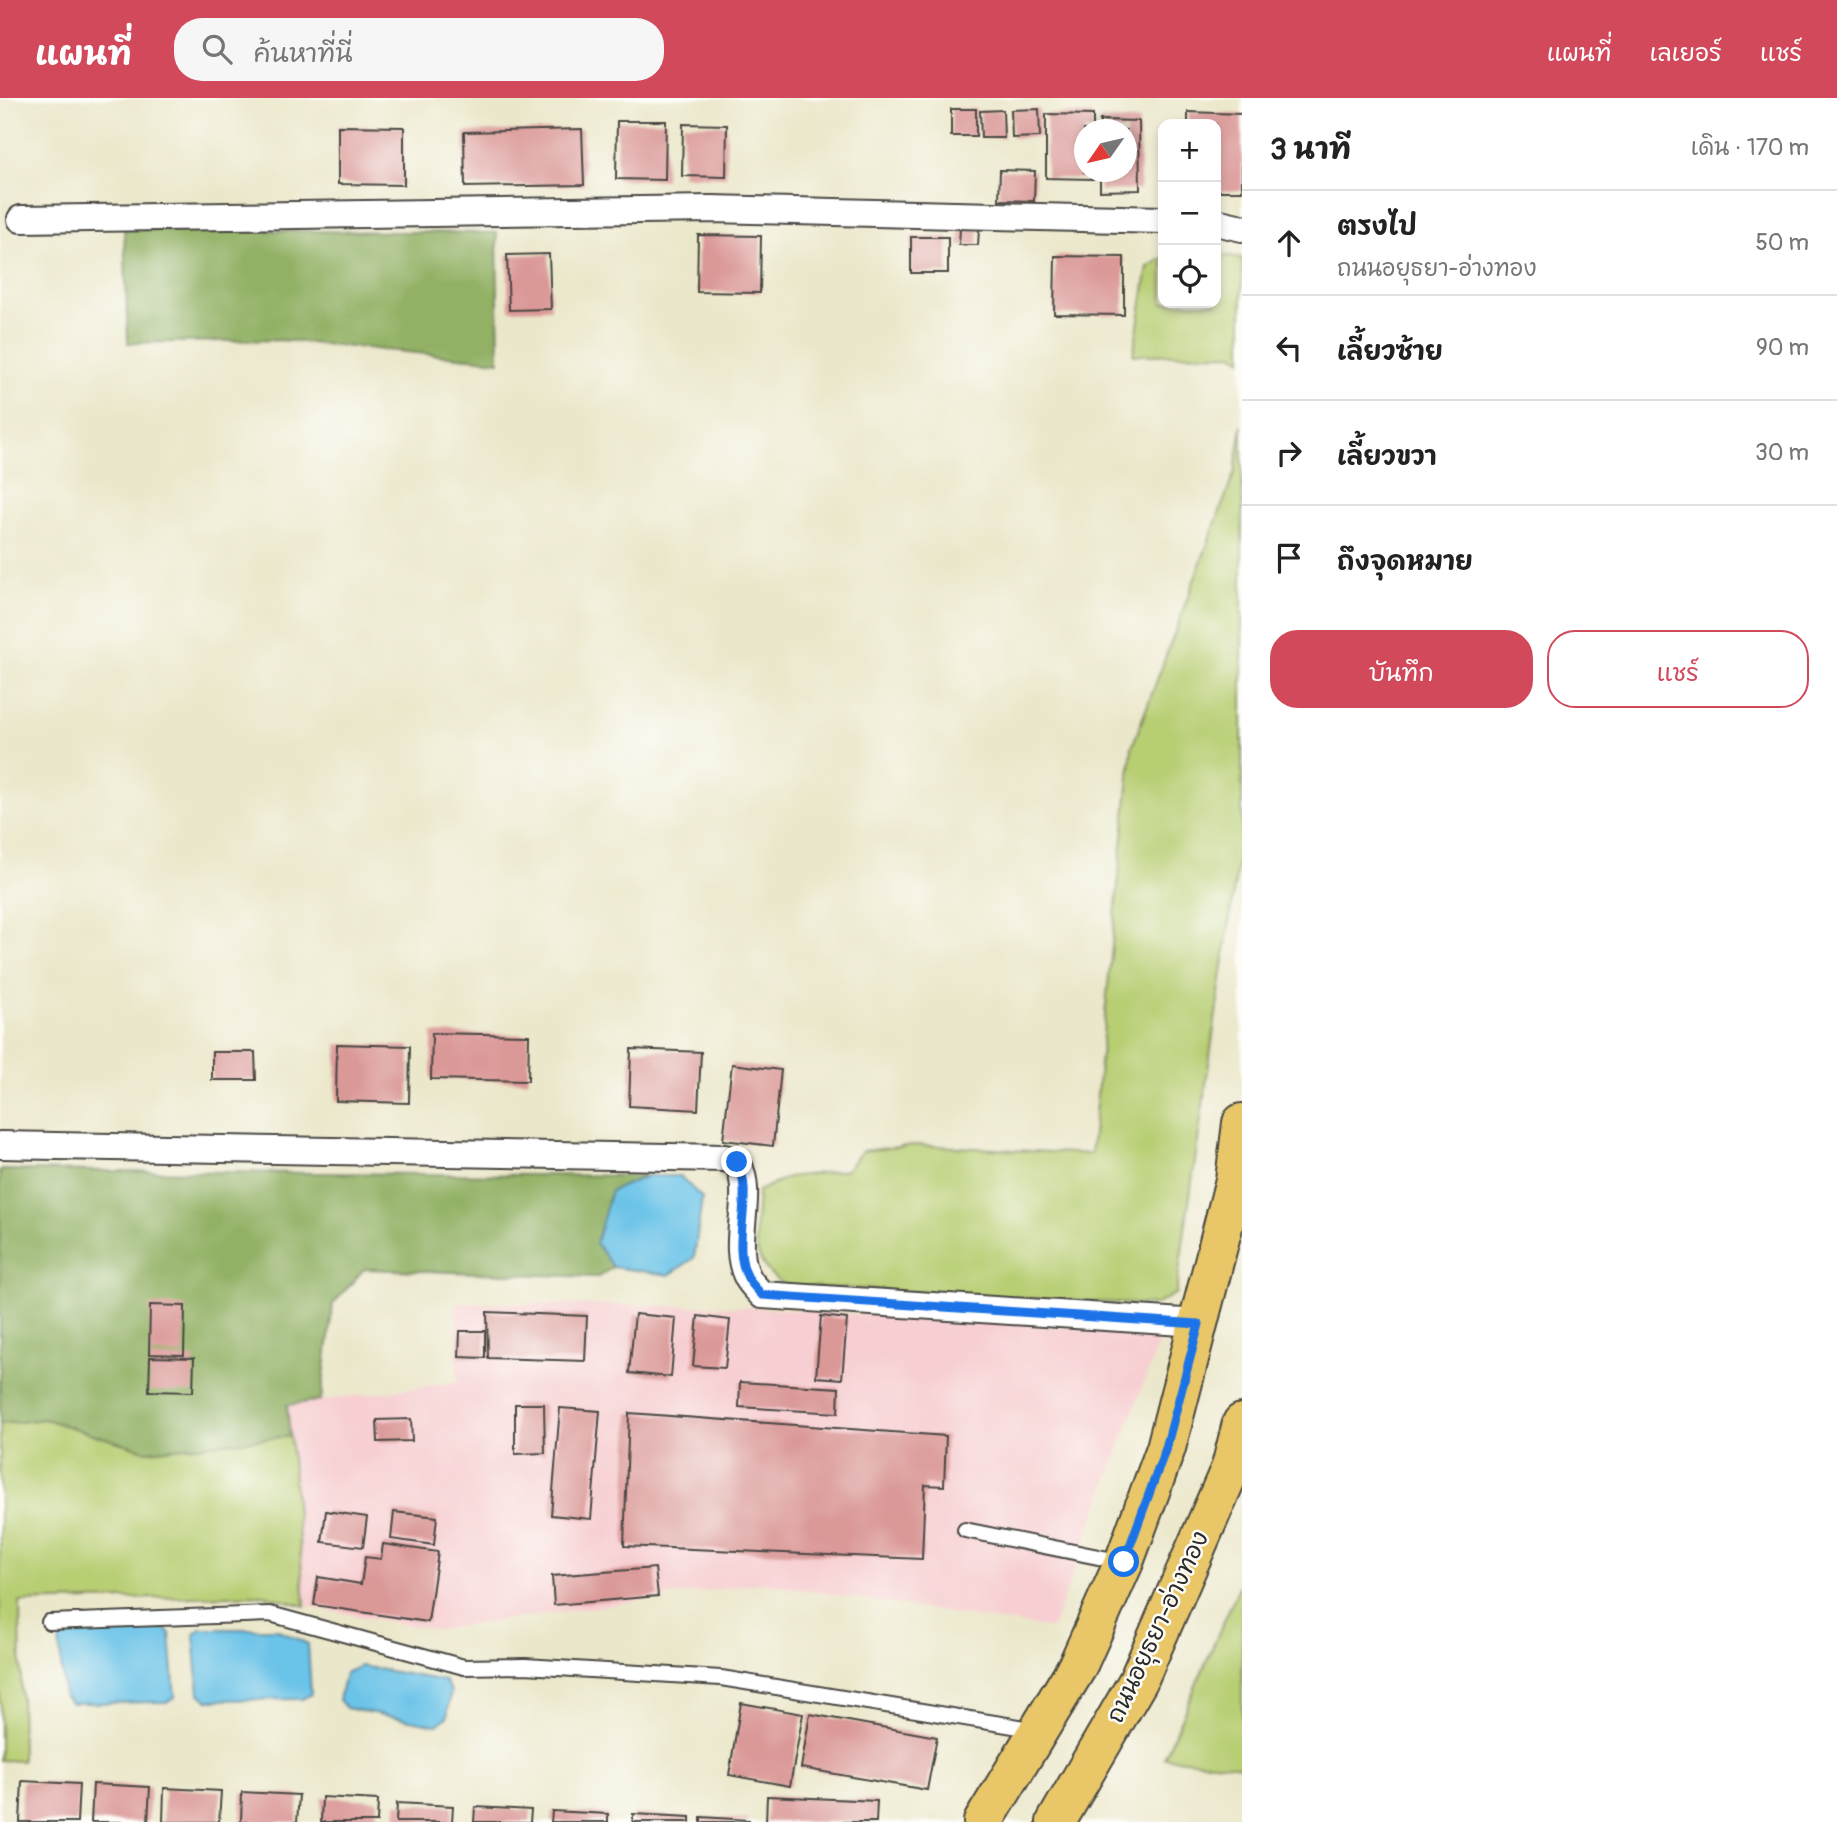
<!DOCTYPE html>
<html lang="th">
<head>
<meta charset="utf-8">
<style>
  body { margin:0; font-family:Pangolin,"Playpen Sans Thai",sans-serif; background:#f6f6f6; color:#222 }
  .controls { position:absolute; right:21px; top:21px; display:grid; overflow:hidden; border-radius:14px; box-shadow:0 4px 10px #0003 }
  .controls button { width:63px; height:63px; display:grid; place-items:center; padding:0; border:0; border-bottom:2px solid #e0e0e0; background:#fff; color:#222; font:35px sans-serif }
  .compass { position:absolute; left:1074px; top:21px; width:63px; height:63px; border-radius:50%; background:#fff; box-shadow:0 4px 10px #0003; rotate:236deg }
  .stop { position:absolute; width:21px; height:21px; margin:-16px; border:5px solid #1a73e8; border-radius:50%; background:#fff }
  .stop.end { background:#1a73e8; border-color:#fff; box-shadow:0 2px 7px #0008 }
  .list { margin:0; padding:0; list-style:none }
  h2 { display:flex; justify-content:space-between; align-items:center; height:91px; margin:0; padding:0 28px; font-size:30px }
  h2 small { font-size:23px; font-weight:400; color:#767676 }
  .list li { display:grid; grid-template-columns:46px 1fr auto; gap:21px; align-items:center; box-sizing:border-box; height:105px; padding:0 28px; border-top:2px solid #e0e0e0 }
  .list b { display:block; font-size:26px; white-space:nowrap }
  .list p { margin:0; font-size:23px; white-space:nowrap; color:#767676 }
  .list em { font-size:23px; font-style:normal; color:#767676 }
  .actions { display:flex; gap:14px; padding:21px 28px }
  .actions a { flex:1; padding:16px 0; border:2px solid #d1495b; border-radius:28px; text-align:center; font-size:24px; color:#d1495b }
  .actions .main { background:#d1495b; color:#fff }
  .icon { flex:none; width:38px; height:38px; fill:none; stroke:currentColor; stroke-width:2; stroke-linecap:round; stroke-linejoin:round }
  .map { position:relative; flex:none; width:1242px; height:1724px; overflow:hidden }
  header { display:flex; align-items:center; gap:42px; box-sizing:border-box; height:98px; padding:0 35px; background:#d1495b; color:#fff }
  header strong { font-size:33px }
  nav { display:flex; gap:38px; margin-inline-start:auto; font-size:24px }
  .search { width:490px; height:63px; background:#f6f6f6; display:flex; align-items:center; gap:18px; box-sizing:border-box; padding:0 24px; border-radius:28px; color:#767676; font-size:26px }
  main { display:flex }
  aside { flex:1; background:#fff }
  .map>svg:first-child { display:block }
  .built { fill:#f7cfd2 }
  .green { fill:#b8ce73; stroke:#727c4f; stroke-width:2 }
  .forest { fill:#92b165; stroke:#5e6e48; stroke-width:2 }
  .water { fill:#6ac3e8; stroke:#4a778a; stroke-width:2 }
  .building { fill:#da9897 }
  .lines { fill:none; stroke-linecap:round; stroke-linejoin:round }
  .lane-casing { stroke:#484743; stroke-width:18 }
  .street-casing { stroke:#484743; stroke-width:30 }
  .primary-casing { stroke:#484743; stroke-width:42 }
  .lane { stroke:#fff; stroke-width:14 }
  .street { stroke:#fff; stroke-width:26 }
  .primary { stroke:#e9c769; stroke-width:38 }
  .route { stroke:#1a73e8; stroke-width:9 }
  .labels { text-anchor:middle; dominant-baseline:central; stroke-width:5; stroke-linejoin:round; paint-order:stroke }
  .street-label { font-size:24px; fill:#2b2b2b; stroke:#fdfcf7 }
</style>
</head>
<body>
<header>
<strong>แผนที่</strong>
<div class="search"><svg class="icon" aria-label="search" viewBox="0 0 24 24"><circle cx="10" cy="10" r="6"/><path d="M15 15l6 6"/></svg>ค้นหาที่นี่</div>
<nav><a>แผนที่</a><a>เลเยอร์</a><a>แชร์</a></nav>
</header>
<main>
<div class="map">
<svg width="1242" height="1724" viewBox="0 0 1242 1724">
  <rect width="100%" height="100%" fill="#fdfcf7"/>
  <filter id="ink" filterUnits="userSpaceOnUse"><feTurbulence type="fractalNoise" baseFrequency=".0143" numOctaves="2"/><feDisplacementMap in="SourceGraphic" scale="14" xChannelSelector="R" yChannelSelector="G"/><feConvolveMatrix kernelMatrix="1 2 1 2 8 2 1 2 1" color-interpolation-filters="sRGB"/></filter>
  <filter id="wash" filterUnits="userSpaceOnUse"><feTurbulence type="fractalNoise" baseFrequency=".00686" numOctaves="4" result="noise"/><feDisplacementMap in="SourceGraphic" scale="28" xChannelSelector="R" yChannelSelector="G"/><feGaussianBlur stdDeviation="1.57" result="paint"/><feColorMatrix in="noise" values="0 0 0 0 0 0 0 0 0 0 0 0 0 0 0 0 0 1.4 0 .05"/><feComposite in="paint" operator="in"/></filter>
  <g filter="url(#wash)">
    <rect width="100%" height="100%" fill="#ebe7ca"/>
    <!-- built -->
    <polygon class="built" points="456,1205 750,1209 1162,1236 1052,1531 761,1485 436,1532 305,1508 287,1307 457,1284"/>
    <!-- green -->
    <g class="green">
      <polygon points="1216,156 1242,160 1242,262 1233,256 1133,257 1148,169 1163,160 1163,205 1216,205"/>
      <path d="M1242 327V735L1176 1195 1155 1207 785 1187C745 1162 757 1134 758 1093L788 1079 846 1072 862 1053 916 1047 1091 1056 1132 649 1235 373Z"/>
      <polygon points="45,1321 147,1353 290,1338 305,1508 264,1497 20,1504 22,1663 0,1662 0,1326"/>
      <polygon points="1242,1482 1242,1668 1164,1660"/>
    </g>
    <!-- forest -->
    <g class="forest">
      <polygon points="124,131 497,135 499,263 280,242 128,245"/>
      <polygon points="0,1072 647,1078 611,1093 597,1145 613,1169 598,1179 364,1171 333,1206 321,1302 287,1307 290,1338 147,1353 45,1321 0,1326"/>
    </g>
    <!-- water -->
    <g class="water">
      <polygon points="647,1078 680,1078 702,1100 694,1160 669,1177 613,1169 596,1145 611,1093"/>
      <polygon points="164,1530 170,1535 175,1600 167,1604 72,1605 64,1598 59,1540 64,1534"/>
      <polygon points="200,1531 276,1531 308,1546 311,1596 302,1601 207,1602 199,1595 194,1537"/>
      <polygon points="361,1568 445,1583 451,1593 447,1619 437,1627 346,1610 339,1602 345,1575"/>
    </g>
    <g id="blocks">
      <!-- building -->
      <g class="building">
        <rect x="951" y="11" width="25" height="27"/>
        <polygon points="1039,11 1040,39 1012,40 1011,12"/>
        <polygon points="1003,12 1004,40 981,40 980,13"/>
        <polygon points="1188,14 1242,16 1242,93 1216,93 1216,26 1188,26"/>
        <polygon points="1046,16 1093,17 1093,32 1084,32 1084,74 1093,74 1093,81 1046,80"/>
        <polygon points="1100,22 1139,23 1140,92 1100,93 1100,74 1126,74 1126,32 1100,32"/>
        <polygon points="617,23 666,23 665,82 616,81"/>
        <polygon points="683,26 727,27 726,79 682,78"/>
        <polygon points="338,28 404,29 404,87 338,86"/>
        <polygon points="582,31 584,87 465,89 464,34"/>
        <polygon points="1000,72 1035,73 1034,103 999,102"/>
        <polygon points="960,130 979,131 978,147 959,147"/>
        <polygon points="698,137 761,138 760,195 697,194"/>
        <rect x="911" y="139" width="37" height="36"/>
        <polygon points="549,156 551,211 509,212 507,157"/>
        <polygon points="1055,158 1124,159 1124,217 1054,216"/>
        <polygon points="432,935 529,937 528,983 431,981"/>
        <polygon points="337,946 410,948 409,1005 336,1003"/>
        <polygon points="631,951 701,954 698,1012 629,1008"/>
        <polygon points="212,954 255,954 256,982 212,982"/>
        <polygon points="732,966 781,972 773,1048 723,1042"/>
        <polygon points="150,1207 185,1208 184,1257 149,1256"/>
        <polygon points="487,1214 587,1218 585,1263 488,1260"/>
        <polygon points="635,1216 676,1220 671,1279 629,1275"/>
        <polygon points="698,1218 730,1222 725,1270 693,1268"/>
        <polygon points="821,1218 847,1221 842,1281 816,1279"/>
        <polygon points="460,1233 485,1233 485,1260 459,1259"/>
        <polygon points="150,1259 194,1260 193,1294 149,1293"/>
        <polygon points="740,1284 839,1290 838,1315 739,1309"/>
        <polygon points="515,1306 544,1306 545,1355 515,1356"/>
        <polygon points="560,1310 600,1313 591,1421 551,1417"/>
        <polygon points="629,1315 946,1338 944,1388 925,1387 922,1461 624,1448"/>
        <polygon points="411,1321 412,1343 378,1344 377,1322"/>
        <polygon points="326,1413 367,1419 363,1449 322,1444"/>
        <polygon points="394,1414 437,1419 434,1447 391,1441"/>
        <polygon points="383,1446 438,1454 428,1524 314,1507 318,1479 361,1486 365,1459 381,1461"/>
        <polygon points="655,1470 658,1498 554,1507 552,1478"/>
        <polygon points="741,1605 803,1616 790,1688 729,1677"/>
        <polygon points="810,1616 937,1639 927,1692 801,1670"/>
        <polygon points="22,1683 79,1686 77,1724 20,1724"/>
        <polygon points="93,1686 150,1689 148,1724 91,1724"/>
        <polygon points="164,1690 221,1693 219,1724 163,1724"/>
        <polygon points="242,1694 299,1697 297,1724 241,1724"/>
        <polygon points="767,1698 877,1703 876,1724 766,1724"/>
        <polygon points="322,1699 378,1702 377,1724 321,1724"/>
        <polygon points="397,1705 453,1708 452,1724 396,1724"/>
        <polygon points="475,1709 531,1712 530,1724 474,1724"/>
        <polygon points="552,1713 608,1716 608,1724 551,1724"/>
        <polygon points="633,1716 690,1719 690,1724 633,1724"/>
        <polygon points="701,1719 749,1722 749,1724 701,1724"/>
      </g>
    </g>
  </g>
  <g filter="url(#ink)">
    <use href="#blocks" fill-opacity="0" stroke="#484743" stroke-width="2"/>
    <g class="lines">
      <!-- lane casing -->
      <g class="lane-casing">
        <g id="lane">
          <polyline points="965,1432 1123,1464"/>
          <polyline points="49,1524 270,1516 464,1569 525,1568 721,1580 1037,1632"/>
        </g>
      </g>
      <!-- street casing -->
      <g class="street-casing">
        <g id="street">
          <polyline points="21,121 712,111 1163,122"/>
          <polyline points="1216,124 1242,130"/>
          <path d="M0 1047 725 1060 737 1064C756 1098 729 1145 748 1180 751 1186 758 1192 762 1197L1199 1225"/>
        </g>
      </g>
      <!-- primary casing -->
      <g class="primary-casing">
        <g id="primary">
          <polyline points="983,1724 1077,1569 1124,1464 1166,1350 1235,1082 1242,1025"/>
          <polyline points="1056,1724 1138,1583 1231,1369 1242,1325"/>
        </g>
      </g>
      <!-- lane -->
      <use href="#lane" class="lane"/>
      <!-- street -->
      <use href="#street" class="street"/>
      <!-- primary -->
      <use href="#primary" class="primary"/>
    </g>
  </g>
  <g class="lines" filter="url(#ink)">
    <!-- route -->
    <path class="route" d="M737 1064C756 1098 729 1145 748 1180 751 1186 758 1192 762 1197L1199 1226 1166 1350 1124 1464"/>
  </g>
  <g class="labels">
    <!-- street labels -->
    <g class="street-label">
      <text transform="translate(1158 1529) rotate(-65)">ถนนอยุธยา-อ่างทอง</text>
    </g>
  </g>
</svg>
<div class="controls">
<button>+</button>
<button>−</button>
<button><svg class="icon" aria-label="locate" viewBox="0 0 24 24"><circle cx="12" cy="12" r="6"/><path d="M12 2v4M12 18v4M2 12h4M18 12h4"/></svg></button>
</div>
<svg class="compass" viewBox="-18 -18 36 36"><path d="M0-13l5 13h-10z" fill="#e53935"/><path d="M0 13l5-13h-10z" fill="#767676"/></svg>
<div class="stop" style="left:1124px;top:1464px"></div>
<div class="stop end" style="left:737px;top:1064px"></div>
</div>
<aside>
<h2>3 นาที<small>เดิน · 170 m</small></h2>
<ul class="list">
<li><svg class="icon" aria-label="ahead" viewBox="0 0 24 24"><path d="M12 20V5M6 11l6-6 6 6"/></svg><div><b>ตรงไป</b><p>ถนนอยุธยา-อ่างทอง</p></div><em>50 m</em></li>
<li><svg class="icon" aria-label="left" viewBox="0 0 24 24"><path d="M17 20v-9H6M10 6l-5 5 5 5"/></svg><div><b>เลี้ยวซ้าย</b></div><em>90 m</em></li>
<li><svg class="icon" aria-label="right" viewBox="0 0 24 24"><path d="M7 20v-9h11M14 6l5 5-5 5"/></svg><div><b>เลี้ยวขวา</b></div><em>30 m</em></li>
<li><svg class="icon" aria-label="arrive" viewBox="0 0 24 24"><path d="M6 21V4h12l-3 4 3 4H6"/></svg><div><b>ถึงจุดหมาย</b></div></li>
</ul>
<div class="actions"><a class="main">บันทึก</a><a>แชร์</a></div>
</aside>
</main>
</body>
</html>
